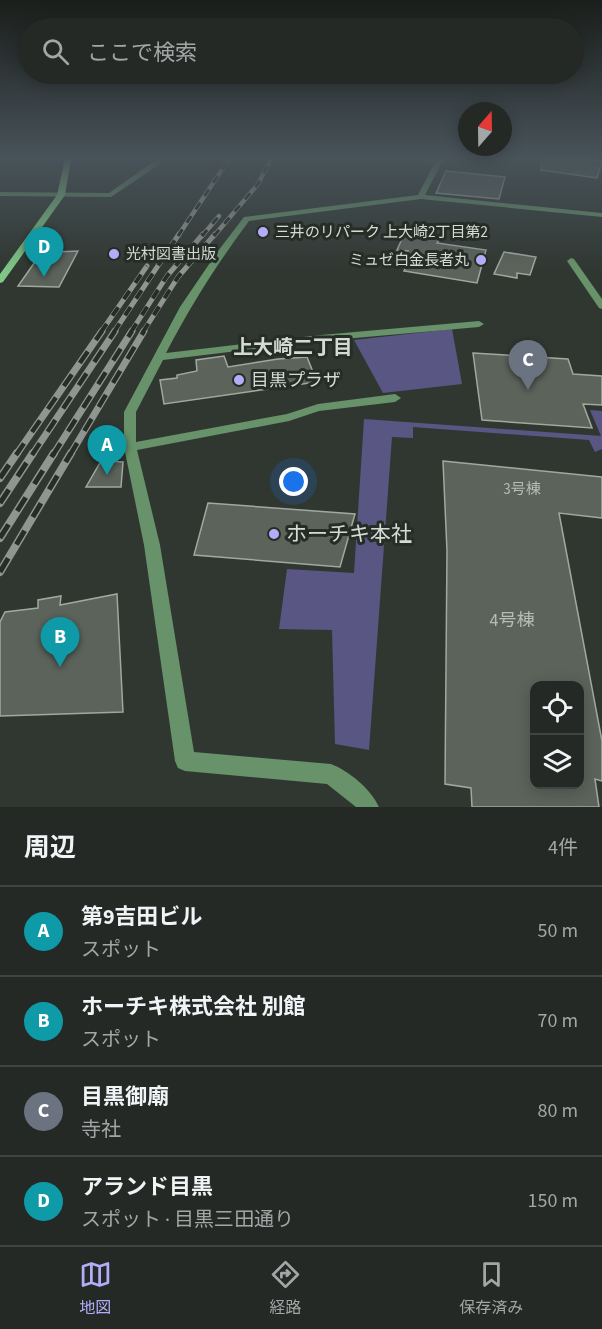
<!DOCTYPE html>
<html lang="ja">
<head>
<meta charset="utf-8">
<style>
  body { margin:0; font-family:"Source Sans 3","Noto Sans JP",sans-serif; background:#303532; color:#f1f3f6 }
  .controls { position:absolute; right:18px; bottom:18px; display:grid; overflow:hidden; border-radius:12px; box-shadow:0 3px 15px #0003 }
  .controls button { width:54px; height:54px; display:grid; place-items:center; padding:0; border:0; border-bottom:2px solid #414542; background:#242925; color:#f1f3f6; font:30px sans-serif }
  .compass { position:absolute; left:458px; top:102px; width:54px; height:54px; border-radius:50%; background:#242925; box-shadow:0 3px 15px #0003; rotate:20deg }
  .you { position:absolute; left:294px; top:482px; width:21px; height:21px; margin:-15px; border:4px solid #fff; border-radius:50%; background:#1a73e8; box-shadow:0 0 0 9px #1a73e833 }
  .badge { display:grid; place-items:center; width:39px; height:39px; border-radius:50%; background:#b2adf9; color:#fff; font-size:20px; font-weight:700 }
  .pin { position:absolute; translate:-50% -50px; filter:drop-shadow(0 2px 3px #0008) }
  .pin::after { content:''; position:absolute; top:32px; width:21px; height:18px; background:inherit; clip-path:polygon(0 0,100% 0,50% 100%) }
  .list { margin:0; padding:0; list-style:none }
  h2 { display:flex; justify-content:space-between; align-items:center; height:78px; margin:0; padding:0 24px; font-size:26px }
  h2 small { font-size:20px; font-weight:400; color:#a3a6a7 }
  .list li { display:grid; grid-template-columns:39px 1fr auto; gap:18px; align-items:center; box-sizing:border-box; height:90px; padding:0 24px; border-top:2px solid #414542 }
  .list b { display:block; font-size:22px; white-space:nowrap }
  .list p { margin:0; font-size:20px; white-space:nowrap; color:#a3a6a7 }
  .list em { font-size:20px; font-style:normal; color:#a3a6a7 }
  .icon { flex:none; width:33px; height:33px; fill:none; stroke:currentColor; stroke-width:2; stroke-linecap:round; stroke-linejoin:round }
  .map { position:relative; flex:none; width:602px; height:807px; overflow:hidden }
  .search { position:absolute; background:#242925; box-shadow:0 3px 15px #0003; left:18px; right:18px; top:18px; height:66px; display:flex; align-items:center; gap:15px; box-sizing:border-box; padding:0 21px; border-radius:33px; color:#a3a6a7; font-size:22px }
  .sheet { height:438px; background:#242925 }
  nav { display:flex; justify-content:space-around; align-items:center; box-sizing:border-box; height:84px; border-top:2px solid #414542; background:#242925; font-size:16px; color:#a3a6a7 }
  nav a { display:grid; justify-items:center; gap:3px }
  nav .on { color:#b2adf9 }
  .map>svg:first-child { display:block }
  .green { fill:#595683 }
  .building { fill:#5b635b; stroke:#a0a9a0; stroke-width:1.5; fill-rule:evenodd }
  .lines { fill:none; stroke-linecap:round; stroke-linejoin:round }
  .street { fill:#67926a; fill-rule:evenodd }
  .secondary { fill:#80c686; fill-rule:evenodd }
  .rail-far3-casing { stroke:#8f9590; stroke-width:4.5 }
  .rail-far2-casing { stroke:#8f9590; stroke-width:5 }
  .rail-far1-casing { stroke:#8f9590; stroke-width:7 }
  .rail-casing { stroke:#8f9590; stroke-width:8 }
  .rail-far3 { stroke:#262d27; stroke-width:3; stroke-dasharray:8; stroke-linecap:butt }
  .rail-far2 { stroke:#262d27; stroke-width:4; stroke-dasharray:10; stroke-linecap:butt }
  .rail-far1 { stroke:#262d27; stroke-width:4.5; stroke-dasharray:14; stroke-linecap:butt }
  .rail { stroke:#262d27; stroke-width:5; stroke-dasharray:16; stroke-linecap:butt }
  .poi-dot { fill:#b2adf9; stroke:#262d27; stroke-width:2 }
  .labels { text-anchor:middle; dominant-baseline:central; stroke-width:6; stroke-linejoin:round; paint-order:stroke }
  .far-poi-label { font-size:15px; fill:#d5dad5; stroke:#262d27; text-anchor:start }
  .number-label { font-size:15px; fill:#b6bcb6 }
  .poi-label { font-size:18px; fill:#d5dad5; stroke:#262d27; text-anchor:start }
  .near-number-label { font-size:18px; fill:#b6bcb6 }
  .neighbourhood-label { font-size:20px; font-weight:bold; fill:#d5dad5; stroke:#262d27 }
  .near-poi-label { font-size:21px; fill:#d5dad5; stroke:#262d27; text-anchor:start }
</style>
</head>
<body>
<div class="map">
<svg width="602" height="807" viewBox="0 0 602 807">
  <rect width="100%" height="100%" fill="#303731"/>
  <!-- green -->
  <g class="green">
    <polygon points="452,329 462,384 383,393 354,340"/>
    <polygon points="590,410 602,411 602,449 595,452 589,440 413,427 413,438 392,437 369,750 335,744 332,630 279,629 287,569 354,573 364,419 601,436"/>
  </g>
  <!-- building -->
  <g class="building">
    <polygon points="542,159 591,159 602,161 597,178 541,170"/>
    <polygon points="446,171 505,177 499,199 436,193"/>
    <polygon points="405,232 441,237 437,243 486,250 477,283 404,271 409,261 404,258 408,251 397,250"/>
    <polygon points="78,251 59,287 18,286 37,259 50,258 54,252"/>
    <polygon points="504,252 536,257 530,275 517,273 517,278 494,274"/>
    <polygon points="473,353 568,359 573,374 602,376 602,405 583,404 592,428 482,420"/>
    <polygon points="224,356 228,367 278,359 307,357 317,382 164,404 160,380 177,378 177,375 197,371 196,360"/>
    <polygon points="101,461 123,462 121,487 86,487"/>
    <path d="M443 461 602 477V518L559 513 602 741V781L595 779 599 807H472L471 788 445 784 447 551ZM534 686H579V784H534Z"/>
    <polygon points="208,503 355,514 340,567 194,555"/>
    <polygon points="117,594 123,712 0,716 0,622 5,612 38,608 38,600 61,596 60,605"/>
  </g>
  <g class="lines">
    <!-- street -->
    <g class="street">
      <polygon points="157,159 163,159 160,164 111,197 0,196 0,192 109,193"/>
      <path d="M414 159 437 161 448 159 441 164 425 195 602 213V217L421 199 249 221C217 264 191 305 166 353L321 335 479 321 484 324 479 327 321 341 163 360 136 412V442L287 414 318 404 395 394 401 398 395 402 319 411 289 421 137 450 160 545 194 752 331 764C349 771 371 789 379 807H356L327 784 185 771 178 768 175 761 144 545 124 447V412L180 307 218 251 244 217 418 195 434 164Z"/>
      <polygon points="571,258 574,259 602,299 602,309 599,308 567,261"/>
    </g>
    <!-- secondary -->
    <polygon class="secondary" points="65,159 71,159 65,195 3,282 0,283 0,274 57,195"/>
    <!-- rail-far3 casing -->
    <g class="rail-far3-casing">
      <g id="rail-far3">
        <polyline points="178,236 229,159"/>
        <polyline points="202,236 219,216"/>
        <polyline points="214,236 258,184 271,159"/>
      </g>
    </g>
    <!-- rail-far2 casing -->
    <g class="rail-far2-casing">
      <g id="rail-far2">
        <polyline points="101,332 147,266"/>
        <polyline points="114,332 179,234"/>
        <polyline points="131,332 167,276 203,234"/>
        <polyline points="143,332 178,277 215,234"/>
      </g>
    </g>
    <!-- rail-far1 casing -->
    <g class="rail-far1-casing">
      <g id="rail-far1">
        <polyline points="16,455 102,331"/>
        <polyline points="32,455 115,331"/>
        <polyline points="53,455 132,331"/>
        <polyline points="70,455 144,331"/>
      </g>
    </g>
    <!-- rail casing -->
    <g class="rail-casing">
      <g id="rail">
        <polyline points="0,478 17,453"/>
        <polyline points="0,503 33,453"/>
        <polyline points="0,538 54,453"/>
        <polyline points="0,572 71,453"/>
      </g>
    </g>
    <!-- rail-far3 -->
    <use href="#rail-far3" class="rail-far3"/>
    <!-- rail-far2 -->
    <use href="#rail-far2" class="rail-far2"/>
    <!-- rail-far1 -->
    <use href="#rail-far1" class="rail-far1"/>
    <!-- rail -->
    <use href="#rail" class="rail"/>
  </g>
  <!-- sky -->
  <linearGradient id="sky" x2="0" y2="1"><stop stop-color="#1a1e1b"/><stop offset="0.58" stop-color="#48535a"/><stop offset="1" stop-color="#48535a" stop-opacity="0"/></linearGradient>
  <rect width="602" height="272" fill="url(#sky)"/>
  <!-- markers -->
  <g class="poi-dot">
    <circle cx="263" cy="232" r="6"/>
    <circle cx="114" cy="254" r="6"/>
    <circle cx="481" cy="260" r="6"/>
    <circle cx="239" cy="380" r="6"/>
    <circle cx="274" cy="534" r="6"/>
  </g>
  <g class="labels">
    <!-- far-poi labels -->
    <g class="far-poi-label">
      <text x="275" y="232">三井のリパーク 上大崎2丁目第2</text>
      <text x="126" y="254">光村図書出版</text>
      <text x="469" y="260" text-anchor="end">ミュゼ白金長者丸</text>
    </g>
    <!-- number labels -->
    <g class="number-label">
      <text x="522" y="489">3号棟</text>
    </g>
    <!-- poi labels -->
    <g class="poi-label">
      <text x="251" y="380">目黒プラザ</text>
    </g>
    <!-- near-number labels -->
    <g class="near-number-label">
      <text x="512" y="620">4号棟</text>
    </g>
    <!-- neighbourhood labels -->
    <g class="neighbourhood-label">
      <text x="293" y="348">上大崎二丁目</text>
    </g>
    <!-- near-poi labels -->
    <g class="near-poi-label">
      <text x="286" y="534">ホーチキ本社</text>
    </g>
  </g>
</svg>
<div class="controls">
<button><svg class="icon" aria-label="locate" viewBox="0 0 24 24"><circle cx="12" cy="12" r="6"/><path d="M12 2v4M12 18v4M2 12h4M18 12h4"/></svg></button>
<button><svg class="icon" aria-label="layers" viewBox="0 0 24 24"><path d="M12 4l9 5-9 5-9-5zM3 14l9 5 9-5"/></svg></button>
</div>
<svg class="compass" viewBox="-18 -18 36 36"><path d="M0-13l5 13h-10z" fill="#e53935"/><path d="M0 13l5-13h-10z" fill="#a3a6a7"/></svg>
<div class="you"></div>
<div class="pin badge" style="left:107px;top:475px;background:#0f9aa8">A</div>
<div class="pin badge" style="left:60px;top:667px;background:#0f9aa8">B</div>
<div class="pin badge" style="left:528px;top:390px;background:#6b7280">C</div>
<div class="pin badge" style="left:44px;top:277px;background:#0f9aa8">D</div>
<div class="search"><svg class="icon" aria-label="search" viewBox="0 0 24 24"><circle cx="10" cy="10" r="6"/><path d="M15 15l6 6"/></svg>ここで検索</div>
</div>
<section class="sheet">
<h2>周辺<small>4件</small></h2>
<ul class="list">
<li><span class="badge" style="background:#0f9aa8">A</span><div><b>第9吉田ビル</b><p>スポット</p></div><em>50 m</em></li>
<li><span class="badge" style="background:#0f9aa8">B</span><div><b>ホーチキ株式会社 別館</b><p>スポット</p></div><em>70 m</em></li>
<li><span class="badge" style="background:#6b7280">C</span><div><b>目黒御廟</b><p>寺社</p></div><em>80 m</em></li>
<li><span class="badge" style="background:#0f9aa8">D</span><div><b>アランド目黒</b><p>スポット · 目黒三田通り</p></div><em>150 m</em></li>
</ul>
</section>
<nav>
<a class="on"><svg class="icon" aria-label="map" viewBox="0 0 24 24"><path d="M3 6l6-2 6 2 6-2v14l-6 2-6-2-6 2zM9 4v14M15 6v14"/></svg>地図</a>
<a><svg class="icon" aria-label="directions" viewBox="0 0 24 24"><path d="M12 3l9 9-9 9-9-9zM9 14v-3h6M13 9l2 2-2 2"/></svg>経路</a>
<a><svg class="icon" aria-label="saved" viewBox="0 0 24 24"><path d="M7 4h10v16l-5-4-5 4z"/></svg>保存済み</a>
</nav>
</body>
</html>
